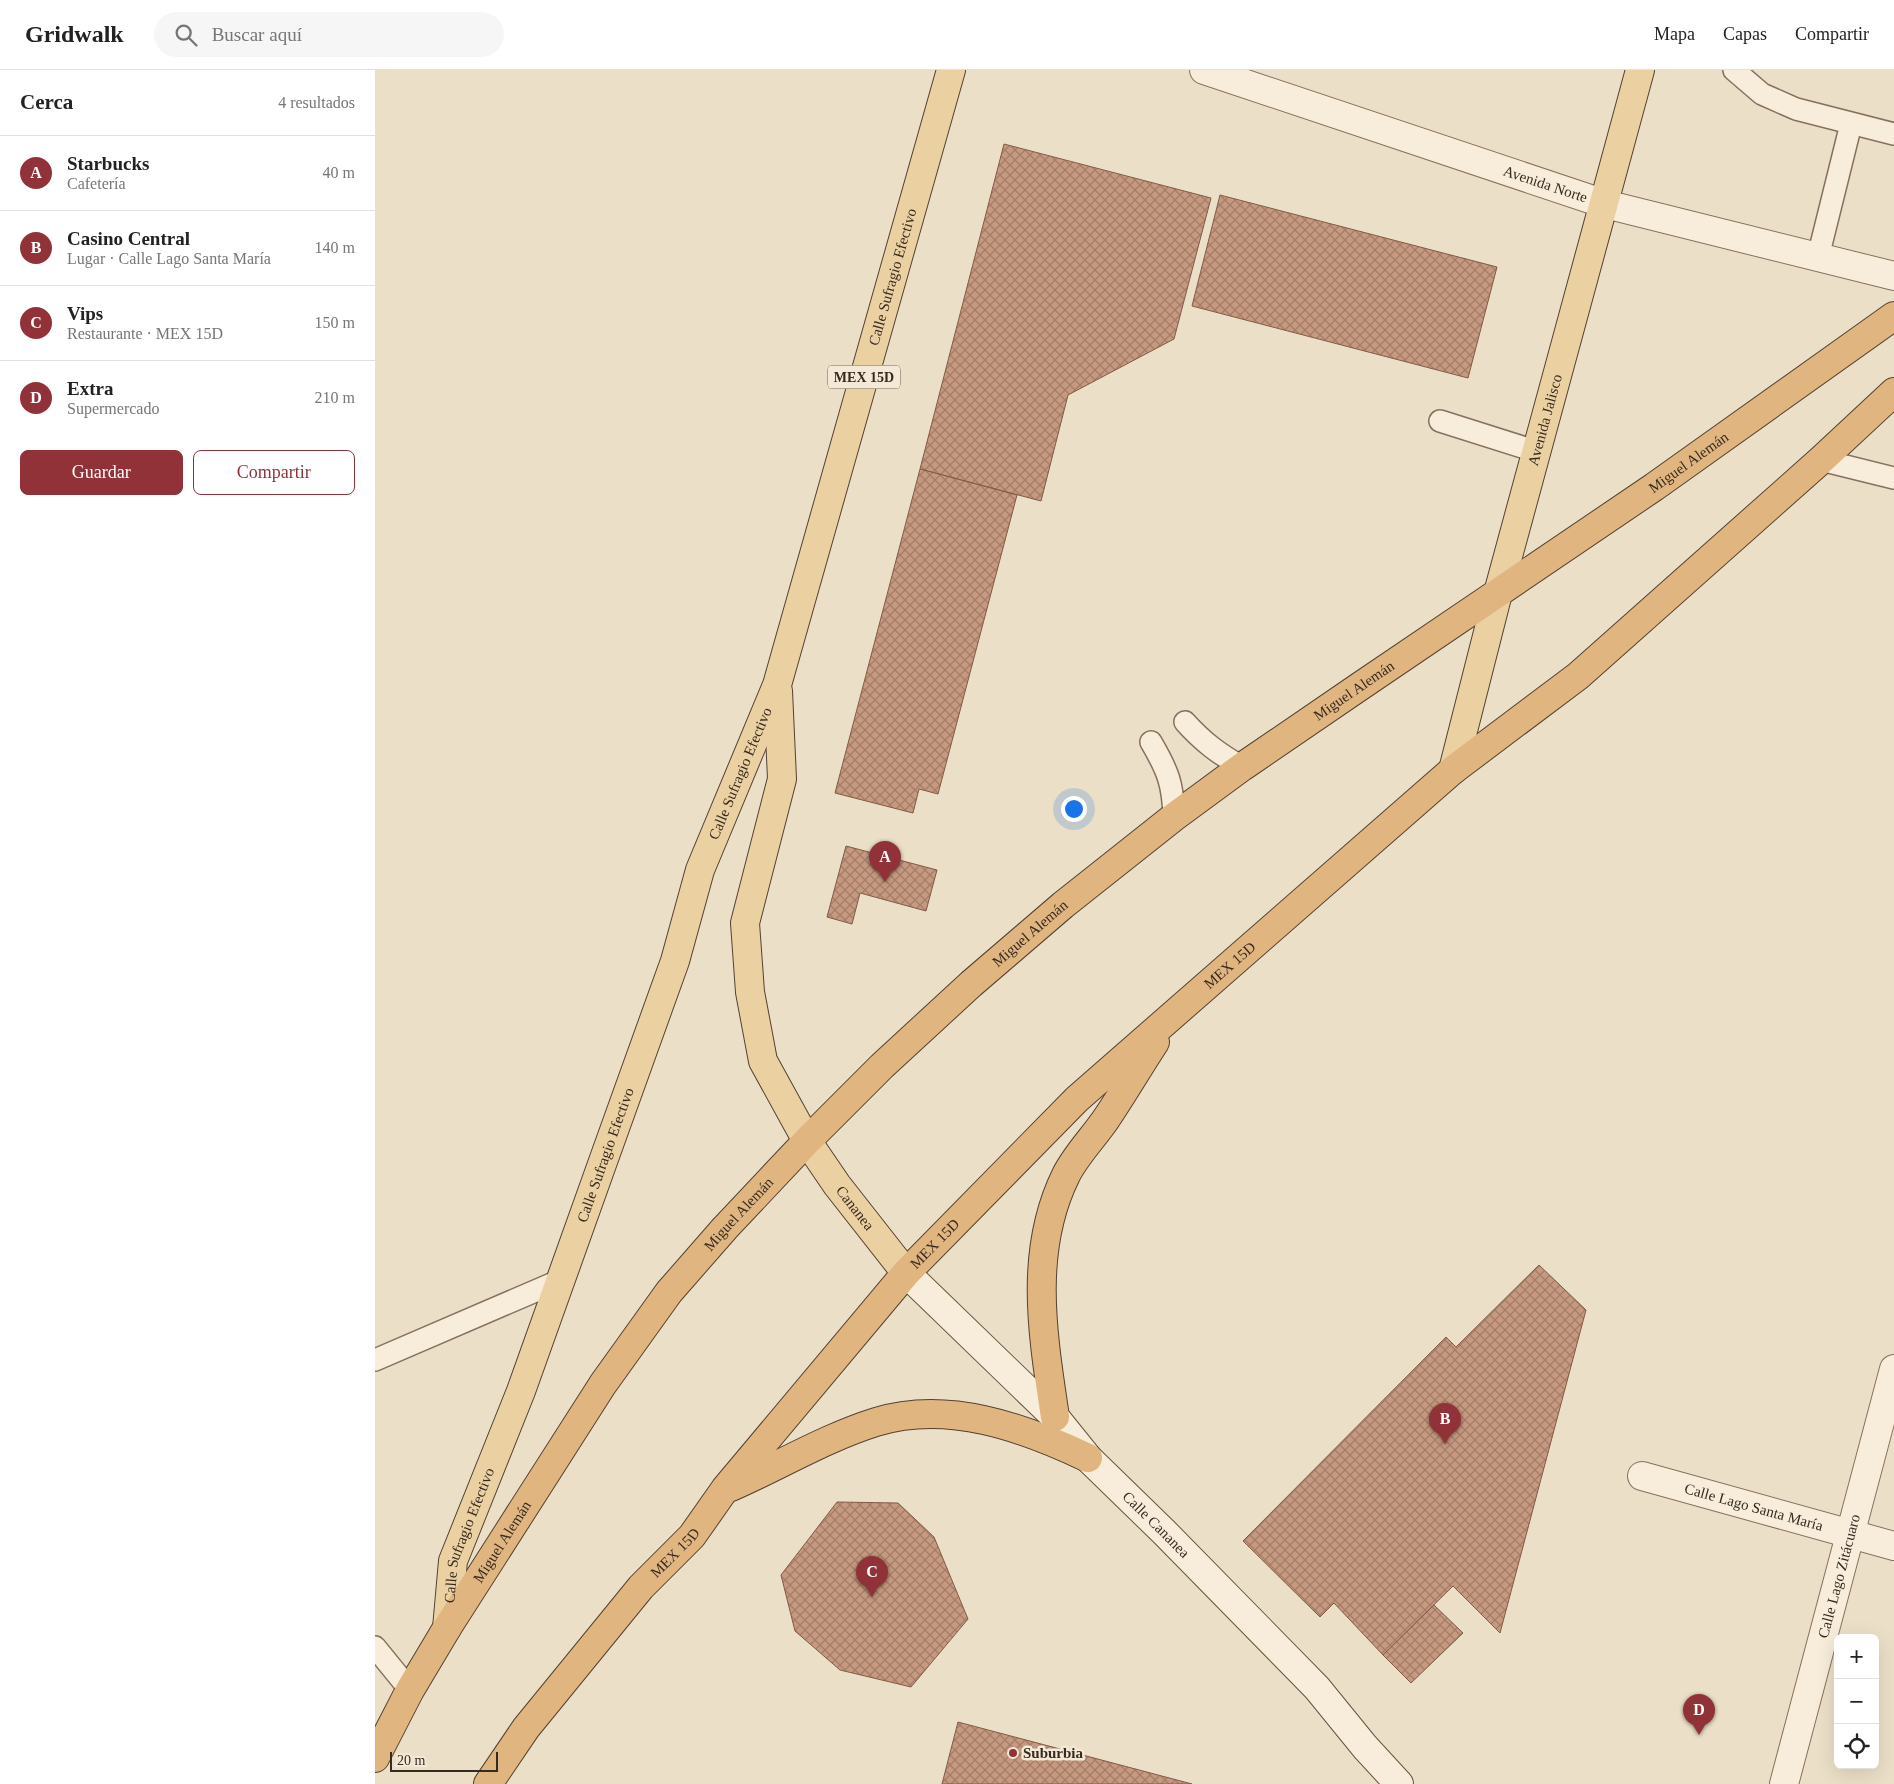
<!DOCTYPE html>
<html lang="es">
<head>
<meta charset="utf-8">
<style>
  body { margin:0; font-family:"Times New Roman",serif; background:#f6f6f6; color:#222 }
  .controls { position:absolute; right:15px; bottom:15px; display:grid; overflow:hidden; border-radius:8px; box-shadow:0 5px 20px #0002 }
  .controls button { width:45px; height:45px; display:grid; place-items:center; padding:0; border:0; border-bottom:1px solid #e0e0e0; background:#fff; color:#222; font:25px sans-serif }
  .scale { position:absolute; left:15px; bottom:12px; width:108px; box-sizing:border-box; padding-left:5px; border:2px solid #372a20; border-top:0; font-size:14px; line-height:18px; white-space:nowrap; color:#372a20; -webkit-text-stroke:4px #f3e9d6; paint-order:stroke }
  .you { position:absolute; left:698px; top:738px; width:18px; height:18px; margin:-12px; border:4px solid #fff; border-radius:50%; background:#1a73e8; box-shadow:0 0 0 8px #1a73e833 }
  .badge { display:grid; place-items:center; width:32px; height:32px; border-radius:50%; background:#913238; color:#fff; font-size:16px; font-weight:700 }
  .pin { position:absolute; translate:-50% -41px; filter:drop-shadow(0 1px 2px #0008) }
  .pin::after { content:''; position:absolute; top:26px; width:18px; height:15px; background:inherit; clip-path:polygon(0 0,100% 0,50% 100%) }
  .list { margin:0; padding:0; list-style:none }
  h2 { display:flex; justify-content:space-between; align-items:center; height:65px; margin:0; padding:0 20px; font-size:21px }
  h2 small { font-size:16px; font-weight:400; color:#767676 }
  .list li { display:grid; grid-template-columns:32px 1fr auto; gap:15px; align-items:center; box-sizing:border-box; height:75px; padding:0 20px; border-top:1px solid #e0e0e0 }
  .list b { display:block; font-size:19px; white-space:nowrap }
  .list p { margin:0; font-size:16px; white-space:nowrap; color:#767676 }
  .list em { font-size:16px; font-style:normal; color:#767676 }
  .actions { display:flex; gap:10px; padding:15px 20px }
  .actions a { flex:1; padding:11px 0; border:1px solid #913238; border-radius:8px; text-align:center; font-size:18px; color:#913238 }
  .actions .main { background:#913238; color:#fff }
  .icon { flex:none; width:28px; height:28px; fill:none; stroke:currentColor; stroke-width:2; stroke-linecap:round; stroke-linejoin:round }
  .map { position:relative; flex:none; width:1519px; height:1714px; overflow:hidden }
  header { display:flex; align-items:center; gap:30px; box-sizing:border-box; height:70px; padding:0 25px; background:#fff; border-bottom:1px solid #e0e0e0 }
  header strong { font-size:24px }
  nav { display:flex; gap:28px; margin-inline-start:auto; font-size:18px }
  .search { width:350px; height:45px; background:#f6f6f6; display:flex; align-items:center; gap:12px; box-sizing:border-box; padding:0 18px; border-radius:28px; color:#767676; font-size:19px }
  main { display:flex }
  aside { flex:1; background:#fff }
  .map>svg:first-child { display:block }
  .building { fill:url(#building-cross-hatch); stroke:#835a45 }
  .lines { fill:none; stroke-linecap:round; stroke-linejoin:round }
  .service-casing { stroke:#86715e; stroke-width:24 }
  .minor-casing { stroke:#86715e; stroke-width:30 }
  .tertiary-casing { stroke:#86715e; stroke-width:30 }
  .secondary-casing { stroke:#685241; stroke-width:30 }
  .primary-casing { stroke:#544032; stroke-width:30 }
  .trunk-casing { stroke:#544032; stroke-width:30 }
  .service { stroke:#f7edda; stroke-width:21 }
  .minor { stroke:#f7edda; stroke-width:28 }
  .tertiary { stroke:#f7edda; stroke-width:28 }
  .secondary { stroke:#f7edda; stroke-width:28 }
  .primary { stroke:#ebd0a2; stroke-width:28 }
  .trunk { stroke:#e0b580; stroke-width:28 }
  .poi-dot { fill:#913238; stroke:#f3e9d6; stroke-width:2 }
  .labels { text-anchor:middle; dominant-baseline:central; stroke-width:5; stroke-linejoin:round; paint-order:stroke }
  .shield { fill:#f3e9d6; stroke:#6f6357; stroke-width:1 }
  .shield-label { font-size:14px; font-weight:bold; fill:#372a20 }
  .street-label { font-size:15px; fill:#372a20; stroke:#f3e9d6 }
  .poi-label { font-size:15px; font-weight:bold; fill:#372a20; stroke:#f3e9d6; text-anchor:start }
</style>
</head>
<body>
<header>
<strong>Gridwalk</strong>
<div class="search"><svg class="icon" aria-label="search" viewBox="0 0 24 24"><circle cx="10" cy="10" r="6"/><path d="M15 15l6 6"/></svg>Buscar aquí</div>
<nav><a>Mapa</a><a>Capas</a><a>Compartir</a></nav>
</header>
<main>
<aside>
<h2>Cerca<small>4 resultados</small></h2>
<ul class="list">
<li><span class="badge">A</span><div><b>Starbucks</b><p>Cafetería</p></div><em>40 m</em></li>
<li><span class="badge">B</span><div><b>Casino Central</b><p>Lugar · Calle Lago Santa María</p></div><em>140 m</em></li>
<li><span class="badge">C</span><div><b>Vips</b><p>Restaurante · MEX 15D</p></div><em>150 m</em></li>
<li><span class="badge">D</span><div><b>Extra</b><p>Supermercado</p></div><em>210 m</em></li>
</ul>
<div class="actions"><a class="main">Guardar</a><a>Compartir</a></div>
</aside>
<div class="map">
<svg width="1519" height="1714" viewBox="0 0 1519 1714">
  <defs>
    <pattern id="building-cross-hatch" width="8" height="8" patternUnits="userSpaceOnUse" patternTransform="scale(1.25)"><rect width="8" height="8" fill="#c79980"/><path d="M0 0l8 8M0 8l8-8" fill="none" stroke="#a27d68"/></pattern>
  </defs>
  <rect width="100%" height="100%" fill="#ebdfc7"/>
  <!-- building -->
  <g class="building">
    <polygon points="629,74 836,128 799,269 693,325 666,431 545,399"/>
    <polygon points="845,125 1122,197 1093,308 817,236"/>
    <polygon points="545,399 642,425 563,724 544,719 538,743 460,723"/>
    <polygon points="471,776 562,800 551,841 485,823 477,854 452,847"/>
    <polygon points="1164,1195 1211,1240 1125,1563 1078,1516 1008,1585 959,1533 945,1547 868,1471 1071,1267 1081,1277"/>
    <polygon points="462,1432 523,1433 559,1467 593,1549 536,1617 465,1600 420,1561 406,1505"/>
    <polygon points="1059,1535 1088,1563 1036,1613 1008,1585"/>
    <polygon points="583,1652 817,1714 567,1714"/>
  </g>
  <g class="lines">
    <!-- service casing -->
    <g class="service-casing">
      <g id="service">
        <polyline points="1359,0 1387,24 1421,39 1519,64"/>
        <polyline points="1443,187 1476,54"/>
        <polyline points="1065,351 1163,382"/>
        <polyline points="1446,390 1519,408"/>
        <path d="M810 652C828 672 844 684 867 697"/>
        <path d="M776 672C793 701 798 714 799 747"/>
        <polyline points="0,1290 186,1210"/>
        <polyline points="0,1577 35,1620"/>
      </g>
    </g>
    <!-- minor casing -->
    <g class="minor-casing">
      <g id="minor">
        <path id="s1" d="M1267 1406 1519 1476"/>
        <path id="s2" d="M1409 1714 1519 1299"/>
      </g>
    </g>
    <!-- tertiary casing -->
    <g class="tertiary-casing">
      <g id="tertiary">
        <path id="s3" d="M829 0 1230 134 1519 206"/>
      </g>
    </g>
    <!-- secondary casing -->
    <g class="secondary-casing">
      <g id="secondary">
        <path id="s4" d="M531 1203 680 1347 713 1388 789 1462 942 1618 990 1677 1024 1714"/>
      </g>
    </g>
    <!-- primary casing -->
    <g class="primary-casing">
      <g id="primary">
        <path id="s5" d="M403 621 407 709 370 853 375 922 388 991 432 1071 462 1115 531 1203"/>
        <path id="s6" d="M1078 700 1123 523 1265 0"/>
        <path id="s7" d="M72 1558 78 1491 146 1321 231 1083 300 891 325 800 402 615 576 0"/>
      </g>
    </g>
    <!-- trunk casing -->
    <g class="trunk-casing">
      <g id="trunk">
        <path d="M680 1347C668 1266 653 1182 691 1105 701 1085 718 1068 731 1049 748 1024 763 998 780 972"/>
        <path d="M356 1417C404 1396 450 1368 501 1352 572 1330 648 1357 713 1388"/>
        <path id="s8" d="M0 1688 35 1620 72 1558 228 1314 294 1222 350 1158 432 1071 507 996 596 914 688 835 799 747 867 697 984 617 1279 417 1519 246"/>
        <path id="s9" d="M113 1714 151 1658 266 1517 317 1466 350 1419 531 1203 702 1029 1078 700 1203 606 1446 390 1519 322"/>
      </g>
    </g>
    <!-- service -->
    <use href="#service" class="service"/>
    <!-- minor -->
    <use href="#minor" class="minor"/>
    <!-- tertiary -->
    <use href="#tertiary" class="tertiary"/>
    <!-- secondary -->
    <use href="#secondary" class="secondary"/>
    <!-- primary -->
    <use href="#primary" class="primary"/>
    <!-- trunk -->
    <use href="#trunk" class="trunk"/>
  </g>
  <!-- markers -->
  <circle class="poi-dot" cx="638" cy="1683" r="5"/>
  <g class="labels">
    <!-- shield labels -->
    <rect class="shield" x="453" y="295.5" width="72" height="23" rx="4"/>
    <g class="shield-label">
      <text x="489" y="307">MEX 15D</text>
    </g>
    <!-- street labels -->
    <g class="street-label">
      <text stroke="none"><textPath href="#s3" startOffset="360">Avenida Norte</textPath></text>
      <text stroke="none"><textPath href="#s7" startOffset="1426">Calle Sufragio Efectivo</textPath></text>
      <text stroke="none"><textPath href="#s6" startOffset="362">Avenida Jalisco</textPath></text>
      <text stroke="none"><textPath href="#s8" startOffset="1871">Miguel Alemán</textPath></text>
      <text stroke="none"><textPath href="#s8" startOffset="1466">Miguel Alemán</textPath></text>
      <text stroke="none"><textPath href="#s7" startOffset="906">Calle Sufragio Efectivo</textPath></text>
      <text stroke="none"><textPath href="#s8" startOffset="1061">Miguel Alemán</textPath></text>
      <text stroke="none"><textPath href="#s9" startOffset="1108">MEX 15D</textPath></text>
      <text stroke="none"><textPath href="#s7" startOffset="501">Calle Sufragio Efectivo</textPath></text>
      <text stroke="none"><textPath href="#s5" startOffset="550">Cananea</textPath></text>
      <text stroke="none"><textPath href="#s8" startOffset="656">Miguel Alemán</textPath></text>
      <text stroke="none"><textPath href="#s9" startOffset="702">MEX 15D</textPath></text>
      <text stroke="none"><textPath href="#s1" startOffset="116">Calle Lago Santa María</textPath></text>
      <text stroke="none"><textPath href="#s4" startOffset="355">Calle Cananea</textPath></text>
      <text stroke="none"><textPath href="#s7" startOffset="96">Calle Sufragio Efectivo</textPath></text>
      <text stroke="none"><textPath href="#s8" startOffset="251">Miguel Alemán</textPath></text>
      <text stroke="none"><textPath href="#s9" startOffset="298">MEX 15D</textPath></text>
      <text stroke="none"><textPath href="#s2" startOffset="215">Calle Lago Zitácuaro</textPath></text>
    </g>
    <!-- poi labels -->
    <g class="poi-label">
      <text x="648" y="1683">Suburbia</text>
    </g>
  </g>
</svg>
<div class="controls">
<button>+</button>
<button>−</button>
<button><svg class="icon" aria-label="locate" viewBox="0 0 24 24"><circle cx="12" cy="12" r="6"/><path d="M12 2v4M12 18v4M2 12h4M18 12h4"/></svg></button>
</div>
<div class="scale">20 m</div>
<div class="you"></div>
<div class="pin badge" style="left:510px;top:812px">A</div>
<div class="pin badge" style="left:1070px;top:1374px">B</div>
<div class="pin badge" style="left:497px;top:1527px">C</div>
<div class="pin badge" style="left:1324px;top:1665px">D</div>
</div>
</main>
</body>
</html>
